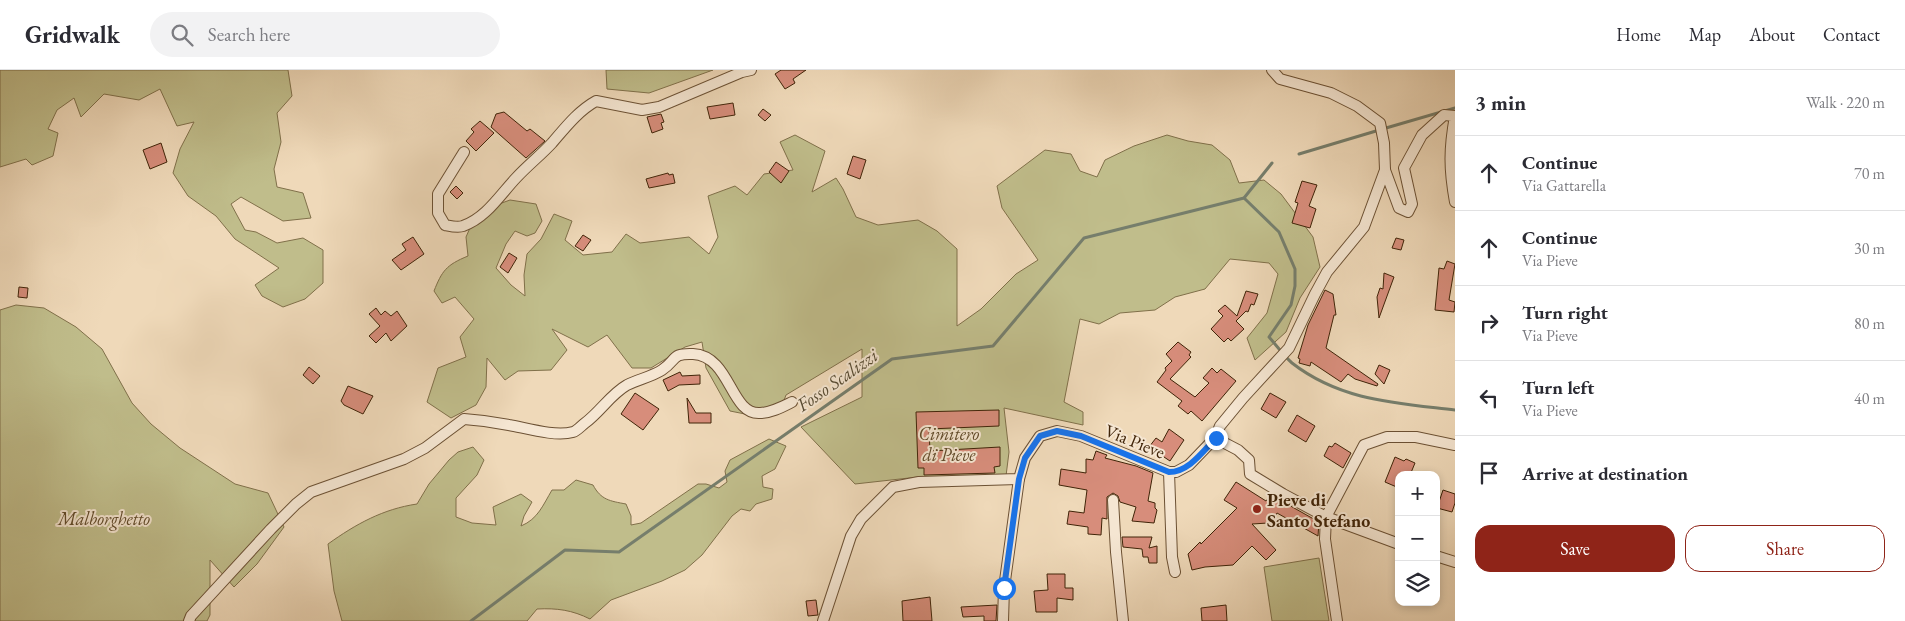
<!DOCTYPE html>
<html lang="en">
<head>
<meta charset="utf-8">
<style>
  body { margin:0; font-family:"EB Garamond",serif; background:#f2f2f3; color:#2b2b33 }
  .controls { position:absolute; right:15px; bottom:15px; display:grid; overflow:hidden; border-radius:10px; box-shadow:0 2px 8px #0003 }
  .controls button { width:45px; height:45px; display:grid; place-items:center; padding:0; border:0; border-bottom:1px solid #e1e1e2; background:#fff; color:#2b2b33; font:25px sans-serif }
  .stop { position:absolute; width:15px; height:15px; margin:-11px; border:4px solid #1a73e8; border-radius:50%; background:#fff }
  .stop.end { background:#1a73e8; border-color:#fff; box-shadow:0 1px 5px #0008 }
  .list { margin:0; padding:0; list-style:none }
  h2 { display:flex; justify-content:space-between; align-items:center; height:65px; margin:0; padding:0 20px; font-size:21px }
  h2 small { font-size:16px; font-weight:400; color:#7c7c81 }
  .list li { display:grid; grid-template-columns:32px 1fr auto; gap:15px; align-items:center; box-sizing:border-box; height:75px; padding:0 20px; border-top:1px solid #e1e1e2 }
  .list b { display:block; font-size:19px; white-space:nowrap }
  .list p { margin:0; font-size:16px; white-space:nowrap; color:#7c7c81 }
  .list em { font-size:16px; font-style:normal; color:#7c7c81 }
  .actions { display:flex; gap:10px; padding:15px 20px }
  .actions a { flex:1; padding:11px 0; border:1px solid #8f2418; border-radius:15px; text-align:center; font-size:18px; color:#8f2418 }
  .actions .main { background:#8f2418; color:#fff }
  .icon { flex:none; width:28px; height:28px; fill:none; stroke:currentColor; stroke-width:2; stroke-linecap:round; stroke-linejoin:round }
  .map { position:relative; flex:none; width:1455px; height:551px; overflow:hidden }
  header { display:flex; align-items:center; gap:30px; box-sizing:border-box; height:70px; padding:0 25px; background:#fff; border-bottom:1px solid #e1e1e2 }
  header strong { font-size:24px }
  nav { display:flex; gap:28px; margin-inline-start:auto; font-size:18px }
  .search { width:350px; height:45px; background:#f2f2f3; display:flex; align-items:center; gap:12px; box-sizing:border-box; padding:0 18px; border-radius:28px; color:#7c7c81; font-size:19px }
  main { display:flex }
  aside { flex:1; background:#fff }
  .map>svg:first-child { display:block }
  .green { fill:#c0bd8b; stroke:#80704a }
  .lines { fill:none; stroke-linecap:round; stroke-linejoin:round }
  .stream { stroke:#767e6c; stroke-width:3 }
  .building { fill:#d78d7b; stroke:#402408 }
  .street-casing { stroke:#6c5134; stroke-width:12 }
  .street { stroke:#f5e6d2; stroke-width:10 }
  .route { stroke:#1a73e8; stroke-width:6 }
  .poi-dot { fill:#8f2418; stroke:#f5e6d2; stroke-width:2 }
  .labels { text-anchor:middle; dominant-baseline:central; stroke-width:4; stroke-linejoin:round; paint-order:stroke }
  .park-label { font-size:18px; font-style:italic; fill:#604a29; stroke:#f5e6d2 }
  .street-label { font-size:18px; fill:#402408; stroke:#f5e6d2 }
  .poi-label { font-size:18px; font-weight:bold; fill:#402408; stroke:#f5e6d2; text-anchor:start }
  .water-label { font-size:19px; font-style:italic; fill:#564a32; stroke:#f5e6d2 }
</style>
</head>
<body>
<header>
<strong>Gridwalk</strong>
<div class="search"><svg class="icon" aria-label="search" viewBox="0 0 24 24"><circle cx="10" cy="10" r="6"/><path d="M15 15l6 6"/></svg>Search here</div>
<nav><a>Home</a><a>Map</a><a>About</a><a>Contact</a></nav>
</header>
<main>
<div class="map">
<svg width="1455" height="551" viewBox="0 0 1455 551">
  <rect width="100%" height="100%" fill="#efd9b9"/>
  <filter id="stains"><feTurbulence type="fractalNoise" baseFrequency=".004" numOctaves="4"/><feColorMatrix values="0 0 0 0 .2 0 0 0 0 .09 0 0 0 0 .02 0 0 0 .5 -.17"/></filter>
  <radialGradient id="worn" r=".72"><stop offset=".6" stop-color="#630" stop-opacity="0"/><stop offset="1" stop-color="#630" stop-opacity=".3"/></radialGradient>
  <!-- green -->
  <g class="green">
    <polygon points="0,0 288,0 292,26 277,43 281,72 274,99 277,117 303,123 311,148 283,151 241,127 231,134 245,160 256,162 277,173 303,168 323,180 323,213 305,229 283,237 262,226 255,215 279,198 235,169 216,146 188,126 173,103 180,79 194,52 177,56 160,19 139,30 104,24 81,47 74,28 57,40 48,59 58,63 53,86 32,95 26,89 0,97"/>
    <polygon points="606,0 713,0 649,23 607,19"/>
    <path d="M795 65 825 81 812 122 836 108 843 119 856 147 878 155 918 150 937 161 957 179V256L981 239 1016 204 1038 190 1002 138 997 116 1045 80 1071 84 1080 101 1097 107 1105 90 1134 76 1167 65 1188 71 1212 75 1230 90 1239 113 1264 110 1281 124 1313 167 1320 197 1300 228 1286 262 1255 290 1247 268 1267 243 1278 204 1269 193 1230 189 1205 219 1175 227 1155 240 1120 243 1099 254 1080 249 1064 332 1083 342V355L1004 338 1009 382 1006 406 918 407 855 414 801 357 862 327V279L786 325 780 341 755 346 730 341 706 298 702 272 685 277 651 298H632L607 265 588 277 552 259 567 280 551 300 518 301 505 310 487 288 486 317 476 335 451 348 427 332 438 298 466 287 460 267 474 249 455 227 442 233 434 221C442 201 446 195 468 186L466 167 477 142 510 130 536 134 542 151 535 163 527 166 515 161 506 174 496 198 511 215 525 226 524 205 527 184 541 169 554 144 572 151 565 170 583 185 612 182 626 164 640 173 689 167 709 184 718 167 708 126 735 116 747 125 764 104 793 100 780 72Z"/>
    <polygon points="16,235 44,238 76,257 102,279 132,333 151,354 180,378 235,414 268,423 284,457 257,494 234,517 210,490 210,545 207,551 0,551 0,240"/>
    <path d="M769 369 786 376 775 399 762 406 763 417 773 419 772 429 756 434 750 441 741 439 732 446 702 485 685 500 662 511 611 530 590 549C572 540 557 538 537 539L527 551H342L334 521 328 474C356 454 383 439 417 434L429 414 449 390 458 382 473 377 484 390 477 405 456 428V447L472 453 496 455 493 437 521 424 532 432 524 446 521 456C538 449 543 435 552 420H564L576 410 593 415C601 430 610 431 626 434L631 446V455L641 453 698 414H706L719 418 727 412 725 401 730 390Z"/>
    <polygon points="1319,488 1329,551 1272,551 1264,497"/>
  </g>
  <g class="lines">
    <!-- stream -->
    <g class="stream">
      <polyline points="1386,58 1455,38"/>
      <polyline points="1299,84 1376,61"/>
      <path d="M1244 128 1279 162 1295 199V216L1291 235 1269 267C1277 276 1284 286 1292 293 1341 331 1396 333 1455 340"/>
      <polyline points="471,551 565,480 619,482 892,289 993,276 1084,168 1244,128 1272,93"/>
    </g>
  </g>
  <!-- building -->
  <g class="building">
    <polygon points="781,0 806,0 793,9 795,13 785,19 775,4"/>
    <polygon points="733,33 735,45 710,49 707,37"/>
    <polygon points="763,39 771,45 765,51 758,45"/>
    <polygon points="504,42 527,61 530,59 545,71 526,88 491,57 496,44"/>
    <polygon points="661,44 664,52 661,53 663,59 652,63 647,47"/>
    <polygon points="480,51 494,63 476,81 466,71 474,62 471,59"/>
    <polygon points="161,73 167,92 150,99 143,80"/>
    <polygon points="853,86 866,90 860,109 847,104"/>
    <polygon points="776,92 789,101 781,113 769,102"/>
    <polygon points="668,103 669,105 673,104 675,113 649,118 646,109"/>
    <polygon points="1302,111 1317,115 1309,136 1316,139 1310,158 1292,153 1298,133 1295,132"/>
    <polygon points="456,116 463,123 457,129 450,122"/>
    <polygon points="583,165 591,170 583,181 575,176"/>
    <polygon points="413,167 424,184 401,200 392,190 406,180 402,174"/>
    <polygon points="1396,168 1404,170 1401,180 1392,178"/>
    <polygon points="509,183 517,188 508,203 500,197"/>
    <polygon points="1447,191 1455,194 1449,230 1455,232 1454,242 1435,240 1439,198 1444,199"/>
    <polygon points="1384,203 1394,207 1379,248 1377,227 1380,218 1383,219"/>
    <polygon points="19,217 28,218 27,228 18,227"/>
    <polygon points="1325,220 1333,224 1336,245 1334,245 1326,278 1378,314 1377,316 1355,309 1348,304 1341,312 1311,292 1310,296 1299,293 1300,289 1298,288 1308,255"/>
    <polygon points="1246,221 1258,224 1254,235 1251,234 1248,242 1246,241 1236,251 1244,259 1231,271 1228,268 1224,272 1211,259 1223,246 1218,241 1225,235 1237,246"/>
    <polygon points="376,238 381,245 385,241 391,246 397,241 407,256 391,271 386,263 376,273 369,266 380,256 369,244"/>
    <polygon points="1178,272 1191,282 1189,285 1191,287 1170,309 1195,327 1209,313 1203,308 1212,298 1217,303 1221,299 1236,311 1202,351 1191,341 1188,344 1178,336 1182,331 1157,312 1166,300 1165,298 1172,291 1166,284"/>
    <polygon points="1379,295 1390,300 1384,314 1375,304"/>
    <polygon points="309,297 320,306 313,314 303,305"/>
    <polygon points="680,302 682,306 700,305 700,314 679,315 668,321 663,310"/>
    <polygon points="348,316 373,326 363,344 344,335 341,331"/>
    <polygon points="635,323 659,339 643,360 621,344"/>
    <polygon points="1270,323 1286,332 1276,348 1261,339"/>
    <polygon points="687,328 696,343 711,343 711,353 689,353"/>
    <polygon points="999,340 999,356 929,359 930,381 1000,377 1000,396 994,397 995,403 924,405 924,398 918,398 916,342"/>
    <polygon points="1297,345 1315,356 1306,372 1288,361"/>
    <polygon points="1169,359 1184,370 1170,391 1149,377 1156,368 1162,372"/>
    <polygon points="1335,373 1351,383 1343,398 1324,386 1329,376 1332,377"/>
    <polygon points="1096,381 1107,385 1105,388 1136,396 1153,403 1148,431 1155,433 1155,438 1157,440 1154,453 1132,451 1136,437 1120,432 1118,426 1113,423 1107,427 1107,449 1102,448 1101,465 1088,464 1088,457 1067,454 1069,441 1084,443 1087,420 1059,415 1061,399 1086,403 1086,389 1093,390"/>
    <polygon points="1395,387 1404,391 1406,389 1415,393 1410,405 1399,405 1399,418 1385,412"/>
    <polygon points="1236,412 1266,431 1271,425 1319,452 1318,466 1277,443 1273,449 1268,453 1252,454 1276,480 1266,490 1252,476 1233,495 1205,497 1192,500 1188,484 1200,472 1201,474 1237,438 1224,430"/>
    <polygon points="1443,420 1455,424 1455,433 1452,442 1437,438"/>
    <polygon points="1122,467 1152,467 1149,478 1157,476 1157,493 1149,493 1148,487 1143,487 1142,479 1123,477"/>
    <polygon points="1047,504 1065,504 1065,518 1073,518 1073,530 1057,528 1057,542 1036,542 1034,521 1048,520"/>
    <polygon points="930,527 932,551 903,551 902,531"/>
    <polygon points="816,530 818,545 808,546 806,531"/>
    <polygon points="997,535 996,551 984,551 984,546 963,547 961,537"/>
    <polygon points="1226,535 1227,551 1202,551 1201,538"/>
  </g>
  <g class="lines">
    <!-- street casing -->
    <g class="street-casing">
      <g id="street">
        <path d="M1272 0 1280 9 1331 23 1357 36 1380 53 1384 73 1385 100 1399 138 1408 142 1412 134 1404 98 1422 65 1444 45 1455 46C1449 79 1449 99 1455 132"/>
        <path d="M464 82 438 124V143L445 155C450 156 458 158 463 156 486 148 500 125 516 108 528 95 541 85 552 73 565 58 578 41 596 31L642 40 659 37 742 2 751 0"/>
        <polyline points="1215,368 1238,380 1249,390 1250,404 1283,424 1326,447 1399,474"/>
        <polyline points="1169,402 1172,487 1175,502"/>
        <polyline points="1113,430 1116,482 1123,551"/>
        <polyline points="1436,486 1455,492"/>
        <path d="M189 551 191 546 271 459 296 434 311 422 404 389 425 378 464 349C479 350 494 352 509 355 526 358 555 367 573 362 577 361 581 356 585 353 600 342 611 324 627 315 639 309 651 307 662 300 677 290 671 283 693 284 731 286 730 345 760 343 771 343 782 337 792 332"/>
        <polyline points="823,551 851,466 861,449 893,417 919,412 1019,409 1025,388 1040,366 1057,361 1081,366 1169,402 1176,402 1189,395 1215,368 1220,356 1243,328 1289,278 1315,224 1327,202 1364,157 1385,100"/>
        <polyline points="1003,551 1004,518 1019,409"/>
        <polyline points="1337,551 1325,469 1326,447 1364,375 1387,367 1416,367 1455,375"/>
      </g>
    </g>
    <!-- street -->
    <use href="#street" class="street"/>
  </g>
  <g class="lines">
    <!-- route -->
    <path class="route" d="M1004 518 1019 409 1025 388 1040 366 1057 361 1081 366 1169 402C1189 402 1203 381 1216 368"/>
  </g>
  <!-- markers -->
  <circle class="poi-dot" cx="1257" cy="439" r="5"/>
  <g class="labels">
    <!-- park labels -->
    <g class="park-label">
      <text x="949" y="363">Cimitero<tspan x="949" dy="21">di Pieve</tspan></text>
      <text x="104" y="448">Malborghetto</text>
    </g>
    <!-- street labels -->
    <g class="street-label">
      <text transform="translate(1135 371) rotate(22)">Via Pieve</text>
    </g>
    <!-- poi labels -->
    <g class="poi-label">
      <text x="1267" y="429">Pieve di<tspan x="1267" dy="21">Santo Stefano</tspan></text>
    </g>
    <!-- water labels -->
    <g class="water-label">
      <text transform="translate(837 310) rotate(-35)">Fosso Scalizzi</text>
    </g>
  </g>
  <rect width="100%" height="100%" filter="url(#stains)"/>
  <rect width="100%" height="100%" fill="url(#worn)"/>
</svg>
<div class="controls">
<button>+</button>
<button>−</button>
<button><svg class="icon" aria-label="layers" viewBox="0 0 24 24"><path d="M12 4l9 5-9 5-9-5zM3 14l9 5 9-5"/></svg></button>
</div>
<div class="stop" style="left:1004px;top:518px"></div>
<div class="stop end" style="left:1216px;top:368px"></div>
</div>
<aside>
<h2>3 min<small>Walk · 220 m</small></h2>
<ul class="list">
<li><svg class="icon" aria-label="ahead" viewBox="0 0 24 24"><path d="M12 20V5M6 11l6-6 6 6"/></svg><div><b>Continue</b><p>Via Gattarella</p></div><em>70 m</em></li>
<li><svg class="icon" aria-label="ahead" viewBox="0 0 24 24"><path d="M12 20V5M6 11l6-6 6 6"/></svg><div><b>Continue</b><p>Via Pieve</p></div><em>30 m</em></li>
<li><svg class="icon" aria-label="right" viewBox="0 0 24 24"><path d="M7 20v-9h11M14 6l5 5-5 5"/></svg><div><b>Turn right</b><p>Via Pieve</p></div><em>80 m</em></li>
<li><svg class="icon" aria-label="left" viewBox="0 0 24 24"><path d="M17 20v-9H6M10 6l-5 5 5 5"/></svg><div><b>Turn left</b><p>Via Pieve</p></div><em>40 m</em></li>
<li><svg class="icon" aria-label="arrive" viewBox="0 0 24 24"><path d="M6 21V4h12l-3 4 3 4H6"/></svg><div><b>Arrive at destination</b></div></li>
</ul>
<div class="actions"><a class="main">Save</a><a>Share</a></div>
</aside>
</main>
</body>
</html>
